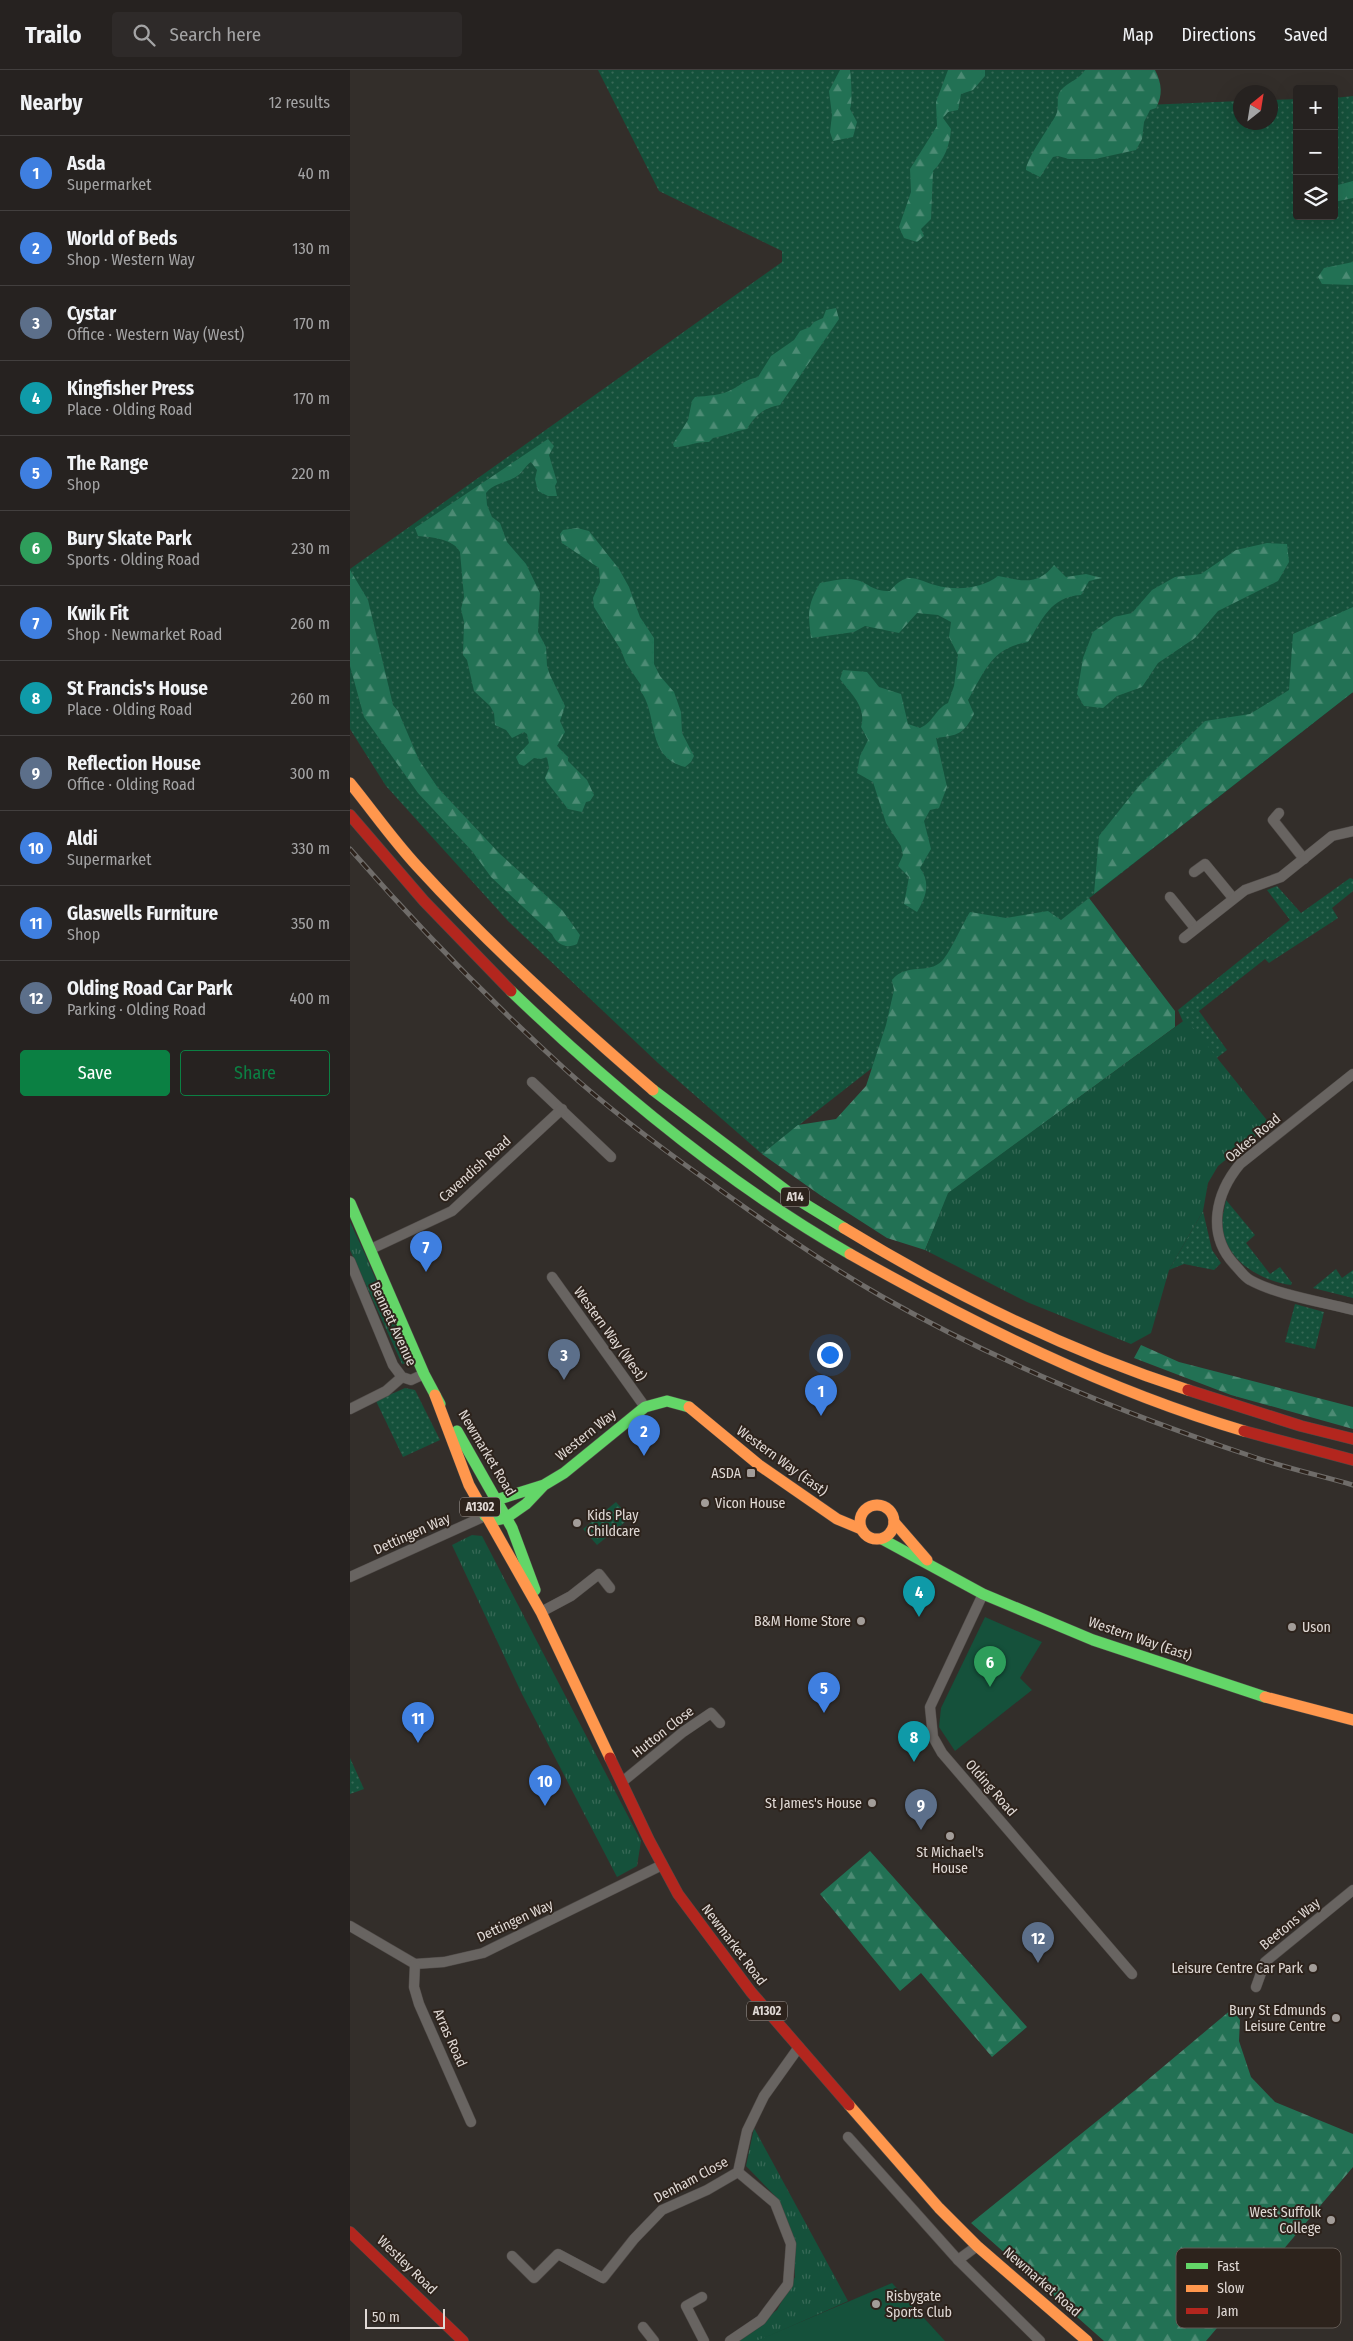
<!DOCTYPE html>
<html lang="en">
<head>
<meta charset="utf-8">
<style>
  body { margin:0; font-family:"Fira Sans Condensed",sans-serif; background:#2e2a29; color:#f1f3f6 }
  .controls { position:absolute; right:15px; top:15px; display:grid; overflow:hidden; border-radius:5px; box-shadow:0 5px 20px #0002 }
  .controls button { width:45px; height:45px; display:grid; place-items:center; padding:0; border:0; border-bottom:1px solid #423f3e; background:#262220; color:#f1f3f6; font:25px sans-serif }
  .compass { position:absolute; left:883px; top:15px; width:45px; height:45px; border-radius:50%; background:#262220; box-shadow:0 5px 20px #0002; rotate:30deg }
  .scale { position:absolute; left:15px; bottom:12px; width:80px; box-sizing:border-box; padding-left:5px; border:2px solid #e0d9d5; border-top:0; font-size:14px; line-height:18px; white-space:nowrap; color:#e0d9d5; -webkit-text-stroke:4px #2d231c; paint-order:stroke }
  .you { position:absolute; left:479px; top:1284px; width:18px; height:18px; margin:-12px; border:4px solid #fff; border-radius:50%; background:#1a73e8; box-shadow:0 0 0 8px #1a73e833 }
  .badge { display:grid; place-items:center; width:32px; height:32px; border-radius:50%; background:#0b8043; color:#fff; font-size:16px; font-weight:700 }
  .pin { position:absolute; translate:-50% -41px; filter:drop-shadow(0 1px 2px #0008) }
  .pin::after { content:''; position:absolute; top:26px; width:18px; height:15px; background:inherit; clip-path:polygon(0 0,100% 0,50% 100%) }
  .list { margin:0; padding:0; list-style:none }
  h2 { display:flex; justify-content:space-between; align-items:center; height:65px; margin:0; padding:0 20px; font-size:21px }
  h2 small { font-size:16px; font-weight:400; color:#a4a4a5 }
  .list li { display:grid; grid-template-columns:32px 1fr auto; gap:15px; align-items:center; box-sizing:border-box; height:75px; padding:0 20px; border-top:1px solid #423f3e }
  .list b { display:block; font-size:19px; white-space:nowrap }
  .list p { margin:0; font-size:16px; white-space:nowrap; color:#a4a4a5 }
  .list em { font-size:16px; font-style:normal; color:#a4a4a5 }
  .actions { display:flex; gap:10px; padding:15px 20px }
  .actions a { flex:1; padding:11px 0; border:1px solid #0b8043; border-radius:5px; text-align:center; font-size:18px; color:#0b8043 }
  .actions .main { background:#0b8043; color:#fff }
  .icon { flex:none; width:28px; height:28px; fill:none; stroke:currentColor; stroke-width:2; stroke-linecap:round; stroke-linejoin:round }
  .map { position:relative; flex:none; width:1003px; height:2271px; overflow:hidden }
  header { display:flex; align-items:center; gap:30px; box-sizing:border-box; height:70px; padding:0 25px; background:#262220; border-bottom:1px solid #423f3e }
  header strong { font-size:24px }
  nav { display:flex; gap:28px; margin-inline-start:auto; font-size:18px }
  .search { width:350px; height:45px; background:#2e2a29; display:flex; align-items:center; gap:12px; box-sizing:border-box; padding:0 18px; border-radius:5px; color:#a4a4a5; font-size:19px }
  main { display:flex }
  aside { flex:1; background:#262220 }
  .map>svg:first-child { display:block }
  .grass { fill:url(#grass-dots) }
  .forest { fill:url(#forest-firs) }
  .park { fill:url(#park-tufts) }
  .pitch { fill:#15513b }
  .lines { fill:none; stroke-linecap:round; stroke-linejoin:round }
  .street-casing { stroke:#4e4946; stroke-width:11 }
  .fast-casing { stroke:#4e4946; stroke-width:12 }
  .slow-casing { stroke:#4e4946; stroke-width:12 }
  .jam-casing { stroke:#4e4946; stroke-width:12 }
  .street { stroke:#686461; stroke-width:10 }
  .fast { stroke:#63d668; stroke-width:11 }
  .slow { stroke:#ff974d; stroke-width:11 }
  .jam { stroke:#b3261e; stroke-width:11 }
  .rail-casing { stroke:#6f6c69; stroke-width:5 }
  .rail { stroke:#2d231c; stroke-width:3; stroke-dasharray:9; stroke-linecap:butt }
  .poi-dot { fill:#a39d99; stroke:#2d231c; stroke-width:2 }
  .labels { text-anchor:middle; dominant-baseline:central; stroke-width:4; stroke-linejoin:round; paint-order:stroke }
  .shield { fill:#2d231c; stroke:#aaa29e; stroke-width:1 }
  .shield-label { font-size:12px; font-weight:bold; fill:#e0d9d5 }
  .street-label { font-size:14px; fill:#e0d9d5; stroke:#2d231c }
  .poi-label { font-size:14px; fill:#e0d9d5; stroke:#2d231c; text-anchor:end }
  .key { fill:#2d231c; stroke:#635a54; stroke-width:1 }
  .key-label { font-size:14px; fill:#e0d9d5 }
</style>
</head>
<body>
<header>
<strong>Trailo</strong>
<div class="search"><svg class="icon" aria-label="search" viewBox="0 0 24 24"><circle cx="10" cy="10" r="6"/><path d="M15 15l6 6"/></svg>Search here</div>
<nav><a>Map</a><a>Directions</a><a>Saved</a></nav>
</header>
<main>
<aside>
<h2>Nearby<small>12 results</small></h2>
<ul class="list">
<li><span class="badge" style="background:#3f7fe0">1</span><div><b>Asda</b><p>Supermarket</p></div><em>40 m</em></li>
<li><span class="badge" style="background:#3f7fe0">2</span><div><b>World of Beds</b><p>Shop · Western Way</p></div><em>130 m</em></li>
<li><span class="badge" style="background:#5c6f8a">3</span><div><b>Cystar</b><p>Office · Western Way (West)</p></div><em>170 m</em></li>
<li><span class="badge" style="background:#0f9aa8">4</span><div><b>Kingfisher Press</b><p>Place · Olding Road</p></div><em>170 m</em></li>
<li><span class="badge" style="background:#3f7fe0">5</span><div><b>The Range</b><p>Shop</p></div><em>220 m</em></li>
<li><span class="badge" style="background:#2e9e5b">6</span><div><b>Bury Skate Park</b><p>Sports · Olding Road</p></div><em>230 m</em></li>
<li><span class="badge" style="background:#3f7fe0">7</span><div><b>Kwik Fit</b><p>Shop · Newmarket Road</p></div><em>260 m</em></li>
<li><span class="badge" style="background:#0f9aa8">8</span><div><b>St Francis's House</b><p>Place · Olding Road</p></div><em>260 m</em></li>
<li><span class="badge" style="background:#5c6f8a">9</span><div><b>Reflection House</b><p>Office · Olding Road</p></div><em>300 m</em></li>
<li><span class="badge" style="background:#3f7fe0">10</span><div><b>Aldi</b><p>Supermarket</p></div><em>330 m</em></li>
<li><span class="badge" style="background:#3f7fe0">11</span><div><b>Glaswells Furniture</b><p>Shop</p></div><em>350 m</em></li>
<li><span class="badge" style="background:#5c6f8a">12</span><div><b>Olding Road Car Park</b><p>Parking · Olding Road</p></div><em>400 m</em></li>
</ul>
<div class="actions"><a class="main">Save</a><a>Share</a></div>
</aside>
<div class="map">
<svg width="1003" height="2271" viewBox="0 0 1003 2271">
  <defs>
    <pattern id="grass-dots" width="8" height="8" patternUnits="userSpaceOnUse" patternTransform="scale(1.25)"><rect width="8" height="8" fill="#15513b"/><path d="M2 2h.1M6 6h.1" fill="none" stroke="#376956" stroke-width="1.8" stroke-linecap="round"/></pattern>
    <pattern id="forest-firs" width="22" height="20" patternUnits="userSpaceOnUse" patternTransform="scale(1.25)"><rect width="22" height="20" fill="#227154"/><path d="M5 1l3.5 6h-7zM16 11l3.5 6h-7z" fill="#4c8b74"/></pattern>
    <pattern id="park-tufts" width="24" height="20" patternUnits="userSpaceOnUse" patternTransform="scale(1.25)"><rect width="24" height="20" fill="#15513b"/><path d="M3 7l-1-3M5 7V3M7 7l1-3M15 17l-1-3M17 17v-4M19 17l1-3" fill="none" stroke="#376956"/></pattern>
  </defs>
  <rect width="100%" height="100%" fill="#332e2a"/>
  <!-- grass -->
  <g class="grass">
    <polygon points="248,0 781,0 796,35 890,31 891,52 921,52 921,30 947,29 947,146 984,146 984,28 1003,26 1003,622 412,1084 308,993 158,851 36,716 0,659 0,499 432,192 432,181 309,121"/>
    <polygon points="1000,808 1003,809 1003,821 982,838 988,848 919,893 915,889 849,941 877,980 864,990 834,954 828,940 940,850 917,820 927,816 951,843"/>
    <path d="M876 1130 905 1165 896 1173 920 1204 930 1197 942 1213 941 1215C907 1210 872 1188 872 1150 873 1144 875 1136 876 1130Z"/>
    <polygon points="853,1141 862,1180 871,1193 864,1200 834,1194 819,1200"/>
    <polygon points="986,1199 992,1208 1003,1200 1003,1228 963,1218"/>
    <polygon points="945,1234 974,1242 965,1279 935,1272"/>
    <polygon points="55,1318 65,1320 90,1370 53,1387 26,1331"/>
    <polygon points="266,1432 280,1448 247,1475 233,1459"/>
    <polygon points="0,1688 14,1719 0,1724"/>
  </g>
  <!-- forest -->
  <g class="forest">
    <path d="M490 0H500C501 8 503 33 500 39L507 52 503 67 483 71 480 62 482 45 479 21Z"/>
    <path d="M598 0H635V6L623 20 611 24 608 40 598 42 593 48 601 59C600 75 594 90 583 101L581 149 571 159 574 166 567 172 554 168 549 157 561 122 560 99 587 56 586 32Z"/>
    <path d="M735 0H805C812 14 813 25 806 38L800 40 794 52 792 69 786 80 745 89H719L708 86 703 87 690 107 676 100C676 89 699 58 706 45 710 37 705 27 711 20 718 12 730 9 735 0Z"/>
    <polygon points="1003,111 1003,128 984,132 984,116"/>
    <polygon points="1003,192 1003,215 972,214 968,207 974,198"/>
    <path d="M486 238 489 249 430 335C416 337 406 344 397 359 384 361 376 366 363 368L359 372C347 371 337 377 324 377L323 374 338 350 342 331 345 327C357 326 373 325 383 319 394 313 395 310 408 307L421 286 444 270 450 261 460 257 464 252 473 248 476 240Z"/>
    <path d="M198 369 204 376 199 385 207 412 205 416 207 426H198L188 421 185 409 187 400 181 392C175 396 173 402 167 406 157 413 144 413 136 423L137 435 142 447 150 453 157 472 176 494 190 523 188 562 196 577 197 596 200 605 215 636 210 651 215 662 207 676 218 687V691L237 710 244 725 240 731 236 732 232 742 218 739 197 712 195 708 199 698 197 687 191 689 184 688 174 696 169 694 166 687 179 673 177 664 174 662 162 668 156 660 145 655 144 643 140 636 124 621 117 590 113 585 114 552 111 539 114 527 110 482C104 469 81 467 68 466L65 458Z"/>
    <path d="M227 458 239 461 269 499 279 517 290 547 304 568V594L310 606 324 622 331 642 332 663 344 686 341 692 335 697C295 687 309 645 290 620L291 615 276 593 271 580 244 537 243 528 250 512 249 498 212 473 210 464 213 460Z"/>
    <polygon points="917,473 937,474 939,492 928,511 868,541 845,568 808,593 792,617 767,626 753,638 734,636 727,624 733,588 743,562 764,547 782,543 802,520 825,507 851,504 886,480"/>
    <path d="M704 495 716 507 736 504 752 508 739 511 731 525C700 527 693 549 678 572 641 578 635 601 618 630L624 644C613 665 608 665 586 668L597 717 589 738 580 740 574 751 581 779 570 798C581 813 576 827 567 842L554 834 559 807 548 796 553 785 551 776 536 753 523 712 507 703 510 686 518 670 511 657C517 637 501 624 490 609L493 600 517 602 529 617 551 624 558 654 570 658C584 652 584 640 598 633L604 616 608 585 599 567 601 552 588 545 567 543 549 563 515 556 504 562 461 568C458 543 457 536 470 513 481 511 495 507 506 510 520 513 520 521 540 521 545 515 550 510 558 508 566 507 577 513 585 515 606 521 631 519 648 506 671 510 687 517 704 495Z"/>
    <path d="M0 500 18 530 43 635 48 641 69 690 88 718 150 784 212 840 230 865 227 874C217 879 207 875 202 864L141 807 122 781 68 723 14 647 0 596Z"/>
    <polygon points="1003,537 1003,622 744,824 749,766 788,717 855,651 900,644 939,620 943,564"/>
    <path d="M739 828 825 941V957L599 1123 575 1180 537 1168 470 1125 412 1084 448 1055 486 1049 516 1016 536 955 544 920 542 910C557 892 578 905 592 891 601 881 612 855 620 842L656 848 698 841 711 850Z"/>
    <polygon points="791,1275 829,1292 1003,1337 1003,1359 881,1325 784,1288"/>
    <polygon points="520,1781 677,1957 642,1987 571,1903 550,1921 470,1824"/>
    <polygon points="882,1939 890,1950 889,1971 901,2007 925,2032 1003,2064 1003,2097 856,2271 754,2271 621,2153 789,2017"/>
  </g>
  <!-- park -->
  <g class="park">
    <polygon points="836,949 920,1054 868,1096 858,1113 853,1141 819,1200 801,1263 781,1274 677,1232 575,1180 598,1123"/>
    <polygon points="0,1152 15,1184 61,1293 52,1294 0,1180"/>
    <polygon points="122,1465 132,1466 291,1771 287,1796 267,1807 172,1624 102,1475"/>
    <polygon points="404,2058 498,2231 408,2271 385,2271 427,2240 445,2207 443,2166 426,2127 396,2096"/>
  </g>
  <!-- pitch -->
  <g class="pitch">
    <polygon points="635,1547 692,1572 670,1608 682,1620 605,1681 589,1657 591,1638"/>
    <polygon points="542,2213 595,2271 406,2271"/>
  </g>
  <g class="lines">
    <!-- street casing -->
    <g class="street-casing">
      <g id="street">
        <polyline points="929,743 923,750 954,789"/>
        <polyline points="844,802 855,794 883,828"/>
        <polyline points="820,827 845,858"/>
        <polyline points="834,868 895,820 931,807 982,766 1003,761"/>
        <path d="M1003 1004 890 1094C866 1123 856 1163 884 1194 889 1199 894 1207 900 1210 927 1225 973 1232 1003 1240"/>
        <polyline points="182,1012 261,1087"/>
        <polyline points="21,1179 102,1141 212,1039"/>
        <polyline points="0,1191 43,1295 52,1307 61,1310 74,1304"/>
        <polyline points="202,1207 295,1337"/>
        <polyline points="0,1339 36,1321 52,1307"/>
        <polyline points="0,1507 135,1446"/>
        <polyline points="633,1524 580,1637 583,1667 592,1683 782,1904"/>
        <polyline points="191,1542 221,1526 249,1504 260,1518"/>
        <polyline points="272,1712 333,1662 361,1643 370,1653"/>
        <polyline points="0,1856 65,1894 94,1892 133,1883 312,1795"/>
        <polyline points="65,1894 64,1917 69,1934 121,2052"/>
        <polyline points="906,1917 915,1892 1003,1820"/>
        <polyline points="498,2067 608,2190 690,2271"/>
        <polyline points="162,2186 184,2208 208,2184 253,2208 284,2169 312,2140 357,2120 388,2102 397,2061 414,2026 449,1977"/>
        <polyline points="608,2190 627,2176"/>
        <polyline points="352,2227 336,2236 354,2271"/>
        <polyline points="293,2257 304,2271"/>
        <polyline points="380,2271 411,2250 438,2214 441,2174 425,2133 388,2102"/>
      </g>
    </g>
    <!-- fast casing -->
    <g class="fast-casing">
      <g id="fast">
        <path d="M161 921C264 1020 376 1113 500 1184"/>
        <polyline points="303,1020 450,1131 494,1158"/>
        <polyline points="0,1133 74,1304 90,1334"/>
        <polyline points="107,1361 162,1458 185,1520"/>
        <polyline points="194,1415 146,1430 140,1435 135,1446 147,1450 156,1448 176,1434 194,1415 214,1403 295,1337 317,1331 339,1337"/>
        <polyline points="532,1469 633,1524 743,1570 915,1627"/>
      </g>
    </g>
    <!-- slow casing -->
    <g class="slow-casing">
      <g id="slow">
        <path d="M0 713C22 740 43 770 67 796 140 876 221 949 303 1020"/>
        <path d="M494 1158C602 1224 717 1281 838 1320"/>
        <path d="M500 1184C626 1255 755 1320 894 1361"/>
        <polyline points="85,1325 119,1415 191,1542 260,1688"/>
        <polyline points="339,1337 409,1395 487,1449 511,1459"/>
        <circle cx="527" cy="1452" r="17"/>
        <polyline points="544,1452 577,1490"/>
        <polyline points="915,1627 1003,1650"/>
        <polyline points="499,2035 589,2138 627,2176 737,2271"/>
      </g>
    </g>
    <!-- jam casing -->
    <g class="jam-casing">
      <g id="jam">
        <polyline points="0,745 74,831 161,921"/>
        <polyline points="838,1320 951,1356 1003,1369"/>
        <polyline points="894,1361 1003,1390"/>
        <polyline points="260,1688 299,1770 328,1824 401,1922 499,2035"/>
        <polyline points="0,2162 113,2271"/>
      </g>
    </g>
    <!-- street -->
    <use href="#street" class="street"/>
    <!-- fast -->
    <use href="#fast" class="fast"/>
    <!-- slow -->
    <use href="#slow" class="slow"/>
    <!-- jam -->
    <use href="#jam" class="jam"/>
    <!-- rail casing -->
    <g class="rail-casing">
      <path id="rail" d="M0 779C68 857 140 931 216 1000 259 1039 307 1075 355 1109 412 1150 470 1191 531 1226 647 1292 772 1343 898 1385 932 1397 968 1405 1003 1415"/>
    </g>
    <!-- rail -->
    <use href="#rail" class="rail"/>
  </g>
  <!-- markers -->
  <g class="poi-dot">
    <rect x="396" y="1398" width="10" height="10" rx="2.5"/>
    <circle cx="355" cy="1433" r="5"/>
    <circle cx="227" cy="1453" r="5"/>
    <circle cx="511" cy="1551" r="5"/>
    <circle cx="942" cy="1557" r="5"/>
    <circle cx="522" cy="1733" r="5"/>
    <circle cx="600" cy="1766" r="5"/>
    <circle cx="963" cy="1898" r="5"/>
    <circle cx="986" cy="1948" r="5"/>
    <circle cx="981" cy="2150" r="5"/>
    <circle cx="526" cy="2234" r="5"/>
  </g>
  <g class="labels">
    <!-- shield labels -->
    <g class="shield">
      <rect x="431" y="1117.5" width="28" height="19" rx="4"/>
      <rect x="110" y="1427.5" width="40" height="19" rx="4"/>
      <rect x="397" y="1931.5" width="40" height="19" rx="4"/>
    </g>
    <g class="shield-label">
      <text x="445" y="1127">A14</text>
      <text x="130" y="1437">A1302</text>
      <text x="417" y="1941">A1302</text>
    </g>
    <!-- street labels -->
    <g class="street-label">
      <text transform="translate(903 1068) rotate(-40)">Oakes Road</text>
      <text transform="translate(125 1099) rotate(-42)">Cavendish Road</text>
      <text transform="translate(43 1254) rotate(65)">Bennett Avenue</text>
      <text transform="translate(260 1264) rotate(54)">Western Way (West)</text>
      <text transform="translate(236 1365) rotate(-39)">Western Way</text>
      <text transform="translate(137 1383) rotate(59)">Newmarket Road</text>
      <text transform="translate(432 1391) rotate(36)">Western Way (East)</text>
      <text transform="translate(62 1464) rotate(-24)">Dettingen Way</text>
      <text transform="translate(790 1569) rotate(19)">Western Way (East)</text>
      <text transform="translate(313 1662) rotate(-38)">Hutton Close</text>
      <text transform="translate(641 1718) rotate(49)">Olding Road</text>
      <text transform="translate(165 1851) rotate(-25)">Dettingen Way</text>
      <text transform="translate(940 1854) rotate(-39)">Beetons Way</text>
      <text transform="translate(384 1875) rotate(53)">Newmarket Road</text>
      <text transform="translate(100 1968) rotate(66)">Arras Road</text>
      <text transform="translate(341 2110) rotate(-28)">Denham Close</text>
      <text transform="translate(57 2195) rotate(44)">Westley Road</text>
      <text transform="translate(692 2212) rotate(41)">Newmarket Road</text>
    </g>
    <!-- poi labels -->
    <g class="poi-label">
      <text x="391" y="1403">ASDA</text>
      <text x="365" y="1433" text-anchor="start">Vicon House</text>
      <text x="237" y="1445" text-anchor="start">Kids Play<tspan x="237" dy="16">Childcare</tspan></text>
      <text x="501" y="1551">B&amp;M Home Store</text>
      <text x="952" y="1557" text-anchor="start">Uson</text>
      <text x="512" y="1733">St James's House</text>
      <text x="600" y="1782" text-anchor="middle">St Michael's<tspan x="600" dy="16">House</tspan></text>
      <text x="953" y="1898">Leisure Centre Car Park</text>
      <text x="976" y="1940">Bury St Edmunds<tspan x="976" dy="16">Leisure Centre</tspan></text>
      <text x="971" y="2142">West Suffolk<tspan x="971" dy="16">College</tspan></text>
      <text x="536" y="2226" text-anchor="start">Risbygate<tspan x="536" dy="16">Sports Club</tspan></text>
    </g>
  </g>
  <!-- legend -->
  <rect x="826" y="2178" width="165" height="80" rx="8" class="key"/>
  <rect x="836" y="2193" width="22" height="6" fill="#63d668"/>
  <rect x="836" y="2215" width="22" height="7" fill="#ff974d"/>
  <rect x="836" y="2238" width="22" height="6" fill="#b3261e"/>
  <g class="key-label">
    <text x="867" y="2201">Fast</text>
    <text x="867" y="2223">Slow</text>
    <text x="867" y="2246">Jam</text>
  </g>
</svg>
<div class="controls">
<button>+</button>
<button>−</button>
<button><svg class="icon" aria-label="layers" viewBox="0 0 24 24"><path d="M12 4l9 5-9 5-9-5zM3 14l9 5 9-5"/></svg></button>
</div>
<svg class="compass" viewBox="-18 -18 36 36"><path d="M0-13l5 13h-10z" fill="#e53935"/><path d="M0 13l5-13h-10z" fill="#a4a4a5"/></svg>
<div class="scale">50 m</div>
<div class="you"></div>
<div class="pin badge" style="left:471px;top:1346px;background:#3f7fe0">1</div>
<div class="pin badge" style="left:294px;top:1386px;background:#3f7fe0">2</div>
<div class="pin badge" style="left:214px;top:1310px;background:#5c6f8a">3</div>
<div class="pin badge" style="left:569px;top:1547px;background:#0f9aa8">4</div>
<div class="pin badge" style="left:474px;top:1643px;background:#3f7fe0">5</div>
<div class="pin badge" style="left:640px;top:1617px;background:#2e9e5b">6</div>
<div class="pin badge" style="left:76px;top:1202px;background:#3f7fe0">7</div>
<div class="pin badge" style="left:564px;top:1692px;background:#0f9aa8">8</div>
<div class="pin badge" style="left:571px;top:1760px;background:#5c6f8a">9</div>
<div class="pin badge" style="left:195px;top:1736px;background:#3f7fe0">10</div>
<div class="pin badge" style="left:68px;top:1673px;background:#3f7fe0">11</div>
<div class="pin badge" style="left:688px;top:1893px;background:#5c6f8a">12</div>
</div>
</main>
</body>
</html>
